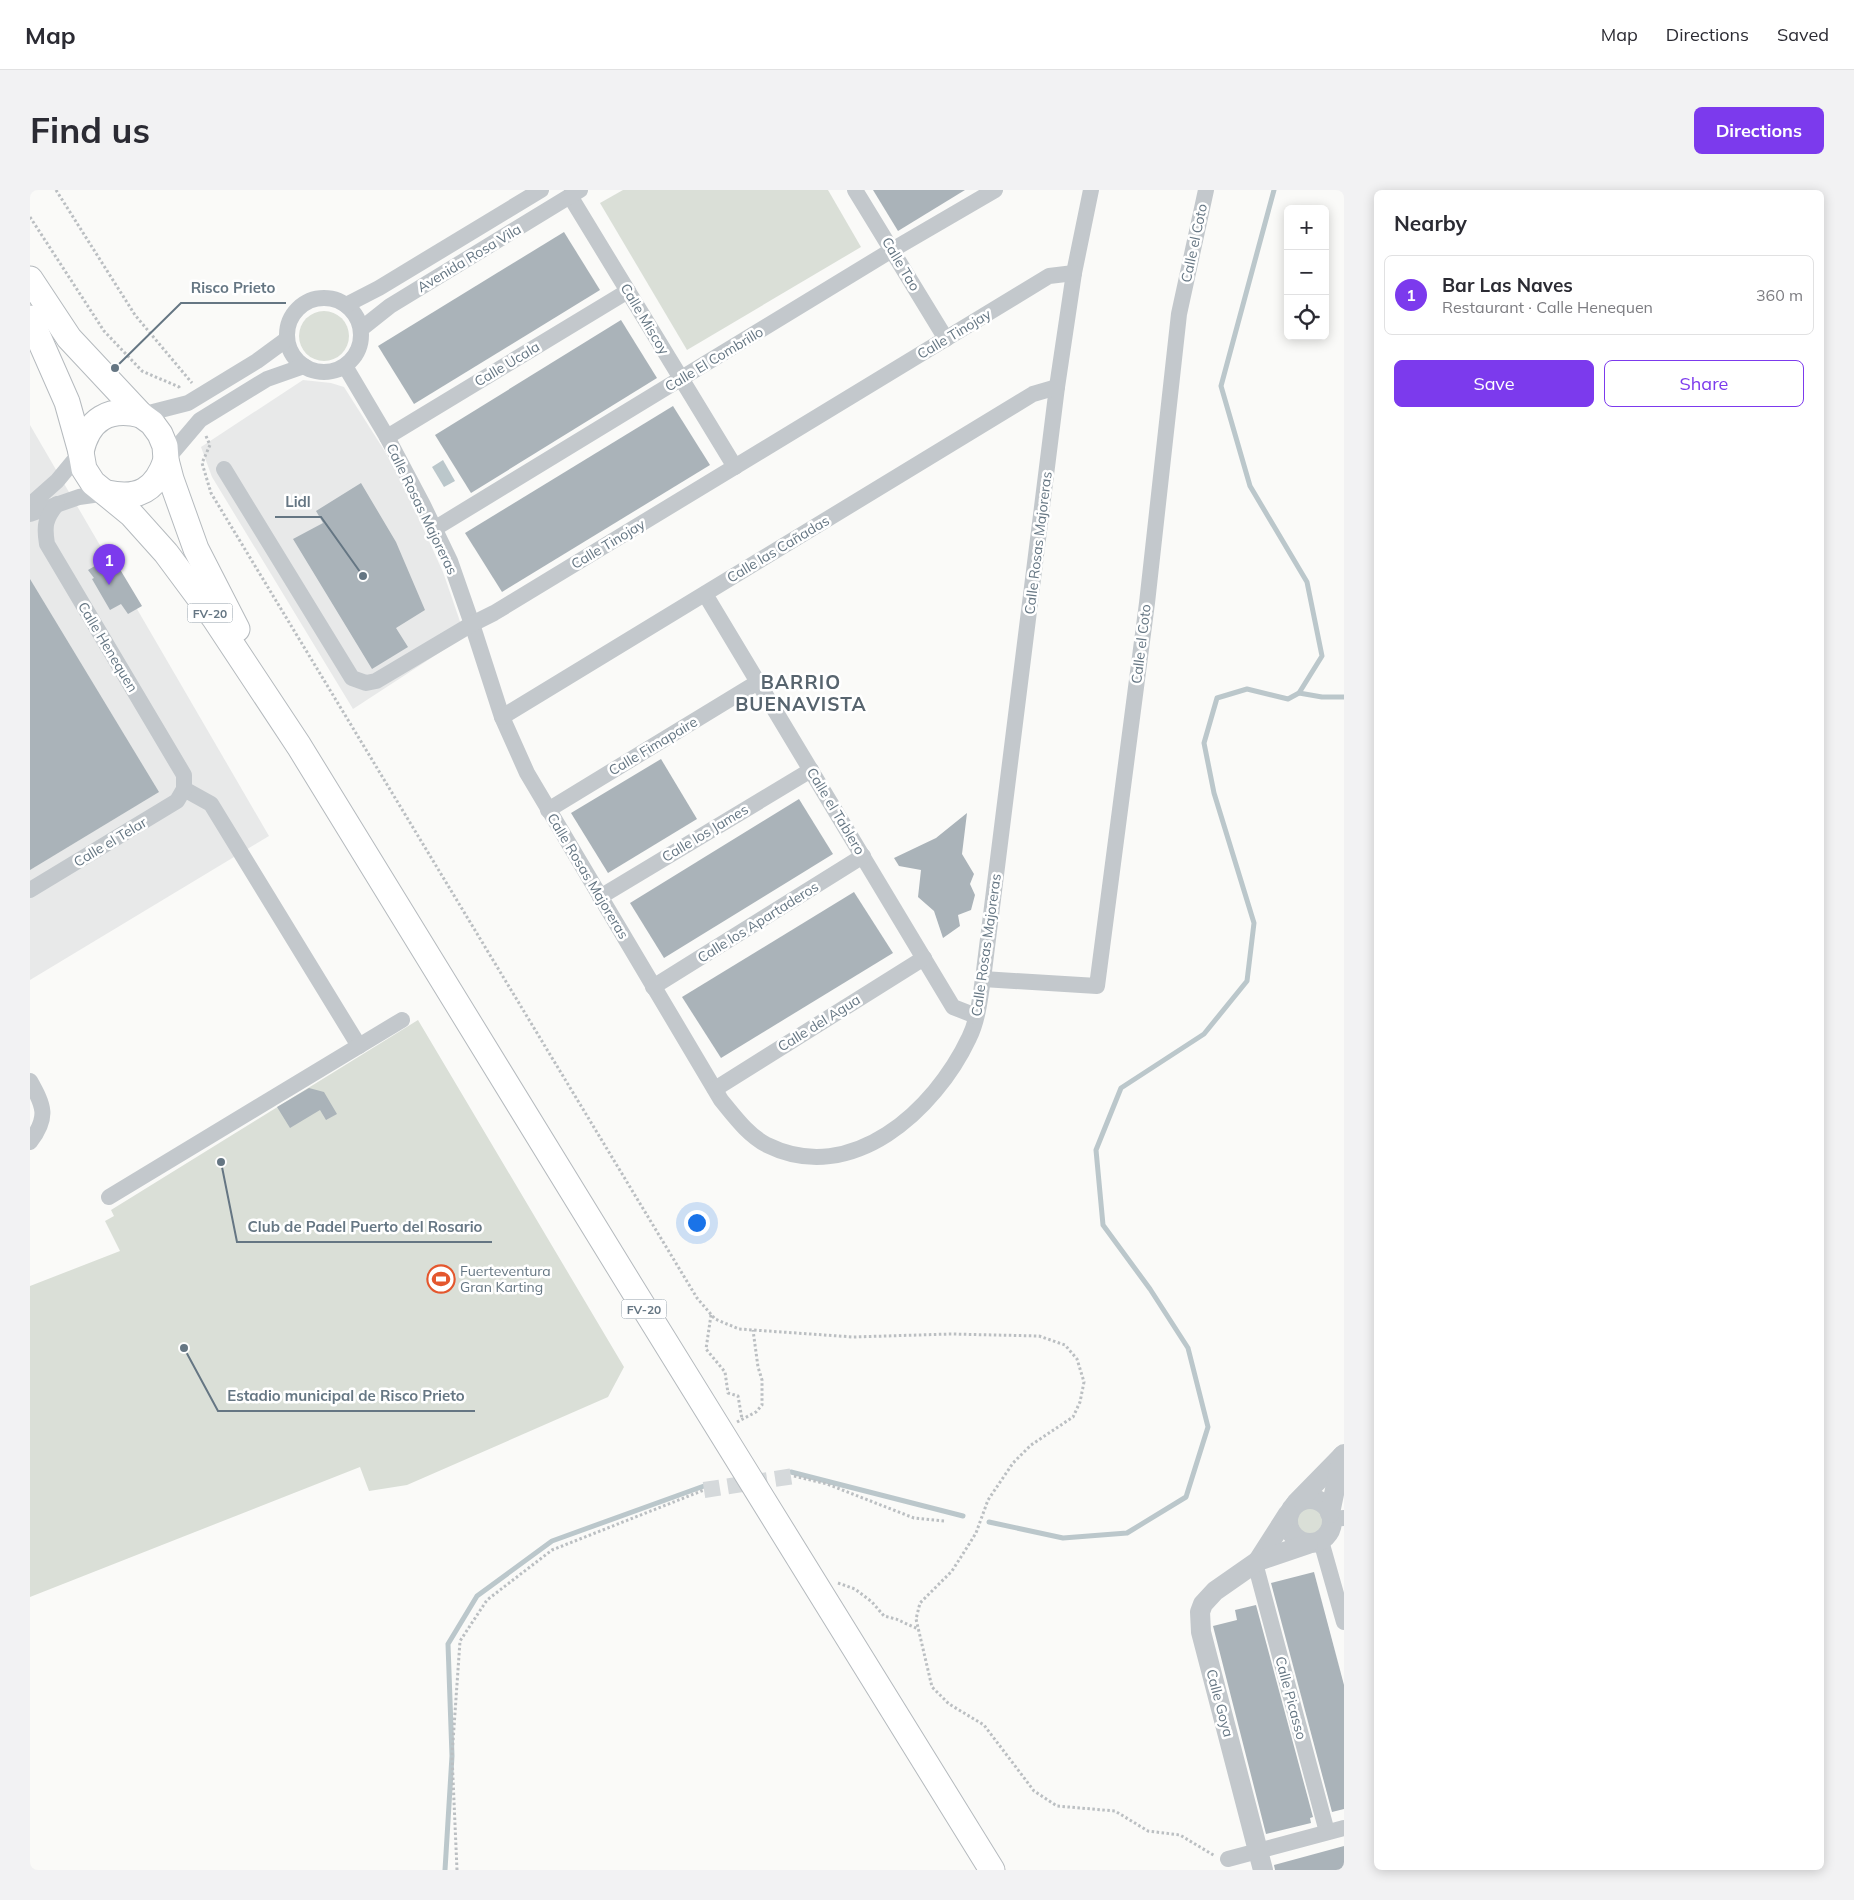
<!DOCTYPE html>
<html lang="en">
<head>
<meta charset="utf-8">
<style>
  body { margin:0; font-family:Mulish,sans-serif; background:#f2f2f3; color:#2b2b33 }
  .controls { position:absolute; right:15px; top:15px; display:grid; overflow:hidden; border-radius:8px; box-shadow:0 2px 12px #0003 }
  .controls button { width:45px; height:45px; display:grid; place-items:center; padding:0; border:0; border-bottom:1px solid #e1e1e2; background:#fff; color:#2b2b33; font:25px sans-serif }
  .you { position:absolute; left:666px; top:1032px; width:18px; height:18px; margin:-12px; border:4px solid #fff; border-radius:50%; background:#1a73e8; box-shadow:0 0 0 8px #1a73e833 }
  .badge { display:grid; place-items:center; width:32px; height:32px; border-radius:50%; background:#7c3aed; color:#fff; font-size:16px; font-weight:700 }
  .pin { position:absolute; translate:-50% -41px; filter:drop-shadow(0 1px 2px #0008) }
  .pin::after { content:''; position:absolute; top:26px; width:18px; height:15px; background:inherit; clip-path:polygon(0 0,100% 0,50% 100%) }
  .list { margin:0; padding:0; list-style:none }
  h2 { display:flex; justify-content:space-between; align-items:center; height:65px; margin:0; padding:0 20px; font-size:21px }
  h2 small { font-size:16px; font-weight:400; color:#7c7c81 }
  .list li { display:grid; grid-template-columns:32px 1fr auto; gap:15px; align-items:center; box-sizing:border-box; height:80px; margin:0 10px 10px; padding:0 10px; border:1px solid #e1e1e2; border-radius:8px }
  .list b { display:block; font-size:19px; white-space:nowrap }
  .list p { margin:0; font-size:16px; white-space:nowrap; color:#7c7c81 }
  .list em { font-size:16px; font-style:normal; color:#7c7c81 }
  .actions { display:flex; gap:10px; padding:15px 20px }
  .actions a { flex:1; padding:11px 0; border:1px solid #7c3aed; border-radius:8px; text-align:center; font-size:18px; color:#7c3aed }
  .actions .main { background:#7c3aed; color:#fff }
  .icon { flex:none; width:28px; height:28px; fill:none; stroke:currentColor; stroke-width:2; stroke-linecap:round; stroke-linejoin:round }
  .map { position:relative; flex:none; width:1314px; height:1680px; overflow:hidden; border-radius:8px }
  header { display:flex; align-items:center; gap:30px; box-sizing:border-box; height:70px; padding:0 25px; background:#fff; border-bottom:1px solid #e1e1e2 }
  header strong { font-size:24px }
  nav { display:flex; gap:28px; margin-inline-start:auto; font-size:18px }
  .intro { display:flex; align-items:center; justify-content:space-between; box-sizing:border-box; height:120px; padding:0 30px }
  h1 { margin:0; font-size:35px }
  .button { padding:12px 22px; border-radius:8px; background:#7c3aed; color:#fff; font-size:18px; font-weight:700 }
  main { display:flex; gap:30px; padding:0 30px }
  aside { flex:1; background:#fff; border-radius:8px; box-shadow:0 2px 12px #0003 }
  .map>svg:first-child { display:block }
  .built { fill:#e8e9e9 }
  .green { fill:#dadfd7 }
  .water { fill:#bbc7cb }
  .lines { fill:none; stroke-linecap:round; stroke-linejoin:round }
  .stream { stroke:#bbc7cb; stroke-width:5 }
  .building { fill:#aab3b9 }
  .minor-tunnel { stroke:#d5d9db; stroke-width:16; stroke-dasharray:16 8; stroke-linecap:butt }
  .primary-casing { stroke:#b5babe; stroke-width:27 }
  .path { stroke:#bbbfc2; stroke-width:3; stroke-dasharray:2.5 2.5; stroke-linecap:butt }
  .minor { stroke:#c3c8cc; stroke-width:16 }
  .tertiary { stroke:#c3c8cc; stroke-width:20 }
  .primary { stroke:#fff; stroke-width:25 }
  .labels { text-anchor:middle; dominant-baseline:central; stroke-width:5; stroke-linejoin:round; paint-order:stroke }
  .shield { fill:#fff; stroke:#939fa8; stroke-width:1 }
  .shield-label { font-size:12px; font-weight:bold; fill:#657683 }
  .street-label { font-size:14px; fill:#657683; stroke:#fff }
  .poi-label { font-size:14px; fill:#657683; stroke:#fff; text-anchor:start }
  .district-label { font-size:19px; font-weight:bold; letter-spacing:1px; fill:#57646e; stroke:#fff }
  .leader { fill:none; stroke:#657683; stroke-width:2 }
  .callout-dot { fill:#657683; stroke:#fff; stroke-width:2 }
  .callout-label { font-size:15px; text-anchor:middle; font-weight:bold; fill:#657683; stroke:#fff; stroke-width:5; stroke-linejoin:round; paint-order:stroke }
</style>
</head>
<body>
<header>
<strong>Map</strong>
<nav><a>Map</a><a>Directions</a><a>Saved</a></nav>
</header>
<div class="intro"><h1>Find us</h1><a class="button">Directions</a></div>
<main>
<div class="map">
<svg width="1314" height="1680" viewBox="0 0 1314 1680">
  <rect width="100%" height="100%" fill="#fafaf8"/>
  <!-- built -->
  <g class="built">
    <polygon points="273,190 301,193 314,197 354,260 374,296 413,382 435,446 323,519 182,287 171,257"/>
    <polygon points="0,235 239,646 0,790"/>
  </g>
  <!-- green -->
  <g class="green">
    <polygon points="593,0 798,0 831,57 657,160 570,13"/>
    <circle cx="294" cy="146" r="25"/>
    <polygon points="388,830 594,1177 578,1207 377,1295 339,1301 330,1277 0,1407 0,1096 90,1061 75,1031 84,1026 81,1020"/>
    <circle cx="1280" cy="1331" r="13"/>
  </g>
  <!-- water -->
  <polygon class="water" points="413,270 425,291 414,297 402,277"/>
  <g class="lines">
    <!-- stream -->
    <g class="stream">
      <polyline points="1269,503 1292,507 1314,507"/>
      <polyline points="761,1282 933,1326"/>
      <polyline points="959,1332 1033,1348 1097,1343 1156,1307 1178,1237 1158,1158 1120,1099 1073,1035 1066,960 1091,898 1174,844 1217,791 1224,733 1184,603 1174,553 1187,508 1217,499 1258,509 1269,503 1292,466 1277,392 1220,296 1191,196 1244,0"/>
      <polyline points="415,1680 422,1566 418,1454 447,1406 522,1351 674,1296"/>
    </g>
  </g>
  <!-- building -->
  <g class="building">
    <polygon points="843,0 935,0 868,41"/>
    <polygon points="534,42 570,100 384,214 348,156"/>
    <polygon points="591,130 627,188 441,303 405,245"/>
    <polygon points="643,216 680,275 472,402 435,343"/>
    <polygon points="331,293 366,352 395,420 366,438 378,457 342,479 263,349 293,333 286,321"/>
    <polygon points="82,366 112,416 98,424 91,414 80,420 62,389 64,388 58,380"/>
    <polygon points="0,389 129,602 0,680"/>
    <polygon points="631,569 667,629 578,683 541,623"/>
    <polygon points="769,609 803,664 634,768 600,713"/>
    <polygon points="937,623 932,664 944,684 940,694 945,705 941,720 928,725 930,736 913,748 904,721 888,707 891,680 869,676 864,668 906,648"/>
    <polygon points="824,702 863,763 691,868 652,807"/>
    <polygon points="279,898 294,902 307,924 296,930 290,920 260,938 247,917"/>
    <polygon points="1284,1382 1314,1495 1314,1619 1302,1622 1241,1393"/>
    <polygon points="1226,1415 1283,1627 1280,1628 1281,1633 1236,1644 1183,1436 1207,1430 1205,1420"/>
    <polygon points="1314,1656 1314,1680 1245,1680 1244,1675"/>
  </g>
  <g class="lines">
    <!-- minor-tunnel -->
    <polyline class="minor-tunnel" points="674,1300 764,1286"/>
    <!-- primary casing -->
    <g class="primary-casing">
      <g id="primary">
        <polyline points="0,89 39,148 111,225 122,233 130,244 135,256 136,270 141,289 166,359 207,439"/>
        <polyline points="0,128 37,212 51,262 54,279 63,293 101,324 136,363 185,429 269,556 600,1095 962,1680"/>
        <path d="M51 262C58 229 79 217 111 225"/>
        <path d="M77 303C108 310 126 300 136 270"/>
      </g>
    </g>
    <!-- path -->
    <g class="path">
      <polyline points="26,0 105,125 162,193"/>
      <polyline points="0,27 74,141 112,181 149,197 150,199"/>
      <polyline points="176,246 180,255 172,273 181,303 667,1108 685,1129 709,1139 823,1147 921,1144 1009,1146 1035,1155 1047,1169 1054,1192 1050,1212 1043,1227 1001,1255 983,1273 958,1310 946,1343 936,1359 922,1381 890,1413 886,1429 902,1497 919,1514 954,1535 1004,1601 1027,1616 1085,1621 1118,1641 1150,1645 1185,1666"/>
      <polyline points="681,1125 676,1159 695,1182 698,1203 708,1206 712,1229"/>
      <polyline points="707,1232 726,1222 732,1215 732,1190 728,1177 723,1140"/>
      <polyline points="764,1286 797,1294 884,1328 915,1331"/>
      <polyline points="808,1393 825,1399 842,1412 854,1426 866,1429 888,1439"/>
      <polyline points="427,1680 422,1566 430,1451 457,1410 522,1360 674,1300"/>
    </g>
    <!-- minor -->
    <g class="minor">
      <polyline points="825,0 916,149"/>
      <polyline points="540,6 705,277"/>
      <circle cx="294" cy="145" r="37"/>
      <polyline points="316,115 349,98 511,0"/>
      <polyline points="331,139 360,116 550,0"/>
      <path d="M315 176 357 247 393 315 420 371 442 434 472 527 497 583 691 910C705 927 718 945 737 955 822 997 905 920 939 848 948 830 950 808 953 789L1027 197 1044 83 1061 0"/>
      <polyline points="111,225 158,213 227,171 257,149"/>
      <polyline points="357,247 598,101"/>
      <polyline points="136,270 170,230 237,189 274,176"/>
      <polyline points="194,279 322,488 336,493 346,491 442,434 464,423 1019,86 1044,83"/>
      <polyline points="0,315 27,291 51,262"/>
      <polyline points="0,324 49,307 77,303"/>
      <polyline points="404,339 862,60 965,0"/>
      <polyline points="675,404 923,817 946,826"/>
      <polyline points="472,527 1003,204 1027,197"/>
      <polyline points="154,599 181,614 329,856"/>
      <polyline points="518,620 728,492"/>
      <path d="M0 700 147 611 154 599V585L17 354C14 336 15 329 27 314"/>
      <polyline points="570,707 781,580"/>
      <polyline points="953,789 1067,796 1117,413 1149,124 1176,0"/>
      <polyline points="623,797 833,666"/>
      <path d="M0 891C14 916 19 927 0 952"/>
      <polyline points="685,899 894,768"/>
      <polyline points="79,1007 372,830"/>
      <polyline points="1302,1329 1314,1328"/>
      <polyline points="1291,1351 1314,1432"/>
      <polyline points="1225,1373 1297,1642"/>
      <polyline points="1198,1669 1314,1638"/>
    </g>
    <!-- tertiary -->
    <g class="tertiary">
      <circle cx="1280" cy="1331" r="22"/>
      <polyline points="1266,1313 1314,1264"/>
      <polyline points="1300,1323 1312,1266"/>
      <polyline points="1228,1371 1258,1324"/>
      <polyline points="1233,1680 1171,1442 1170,1422 1173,1414 1185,1401 1228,1371 1278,1354"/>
    </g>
    <!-- primary -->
    <use href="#primary" class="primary"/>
  </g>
  <!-- icons -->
  <defs>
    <g id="stadium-ring" transform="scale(1.4375)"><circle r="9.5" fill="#fff" stroke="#e4572e" stroke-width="1.5"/><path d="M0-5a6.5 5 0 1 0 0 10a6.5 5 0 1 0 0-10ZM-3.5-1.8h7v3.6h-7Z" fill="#e4572e"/></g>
  </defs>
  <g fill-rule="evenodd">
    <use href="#stadium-ring" x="411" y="1089"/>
  </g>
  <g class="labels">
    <!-- shield labels -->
    <g class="shield">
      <rect x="157.5" y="413.5" width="45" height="19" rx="4"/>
      <rect x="591.5" y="1109.5" width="45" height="19" rx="4"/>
    </g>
    <g class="shield-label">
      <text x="180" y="423">FV-20</text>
      <text x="614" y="1119">FV-20</text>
    </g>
    <!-- street labels -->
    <g class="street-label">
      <text transform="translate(1164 53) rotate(-78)">Calle el Coto</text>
      <text transform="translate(439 68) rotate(-31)">Avenida Rosa Vila</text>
      <text transform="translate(871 74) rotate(59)">Calle Tao</text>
      <text transform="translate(615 129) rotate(59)">Calle Miscoy</text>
      <text transform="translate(924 144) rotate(-31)">Calle Tinojay</text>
      <text transform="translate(684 169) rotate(-31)">Calle El Combrillo</text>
      <text transform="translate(477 174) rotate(-31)">Calle Ucala</text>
      <text transform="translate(392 319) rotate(64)">Calle Rosas Majoreras</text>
      <text transform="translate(1008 353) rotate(-83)">Calle Rosas Majoreras</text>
      <text transform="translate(578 354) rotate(-31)">Calle Tinojay</text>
      <text transform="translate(748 359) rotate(-31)">Calle las Cañadas</text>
      <text transform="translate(1111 454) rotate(-83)">Calle el Coto</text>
      <text transform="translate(78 457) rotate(59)">Calle Henequen</text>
      <text transform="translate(623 556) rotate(-31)">Calle Fimapaire</text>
      <text transform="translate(806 621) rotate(59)">Calle el Tablero</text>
      <text transform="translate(675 643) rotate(-31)">Calle los James</text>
      <text transform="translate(80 652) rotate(-31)">Calle el Telar</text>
      <text transform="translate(558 686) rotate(59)">Calle Rosas Majoreras</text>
      <text transform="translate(728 732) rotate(-32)">Calle los Apartaderos</text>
      <text transform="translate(956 755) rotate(-82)">Calle Rosas Majoreras</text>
      <text transform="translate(789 833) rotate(-32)">Calle del Agua</text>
      <text transform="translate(1261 1508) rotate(75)">Calle Picasso</text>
      <text transform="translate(1190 1513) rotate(75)">Calle Goya</text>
    </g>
    <!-- poi labels -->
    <g class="poi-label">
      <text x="430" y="1081">Fuerteventura<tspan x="430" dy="16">Gran Karting</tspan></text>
    </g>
    <!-- district labels -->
    <g class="district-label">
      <text x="771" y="492">BARRIO<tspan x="771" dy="22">BUENAVISTA</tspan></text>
    </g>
  </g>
  <!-- callouts -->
  <path class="leader" d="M85 178L151 113H256M333 386L291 327H245M191 972L207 1052H462M154 1158L188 1221H445"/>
  <g class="callout-dot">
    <circle cx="85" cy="178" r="5"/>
    <circle cx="333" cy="386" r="5"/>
    <circle cx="191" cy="972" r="5"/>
    <circle cx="154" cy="1158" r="5"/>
  </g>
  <g class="callout-label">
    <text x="203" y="103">Risco Prieto</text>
    <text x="268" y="317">Lidl</text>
    <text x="335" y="1042">Club de Padel Puerto del Rosario</text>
    <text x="316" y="1211">Estadio municipal de Risco Prieto</text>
  </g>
</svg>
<div class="controls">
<button>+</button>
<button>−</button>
<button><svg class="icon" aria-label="locate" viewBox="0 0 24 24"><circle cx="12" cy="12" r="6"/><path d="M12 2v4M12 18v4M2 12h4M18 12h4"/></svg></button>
</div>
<div class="you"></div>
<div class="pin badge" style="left:79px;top:395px">1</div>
</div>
<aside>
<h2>Nearby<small></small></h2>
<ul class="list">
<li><span class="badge">1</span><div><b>Bar Las Naves</b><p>Restaurant · Calle Henequen</p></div><em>360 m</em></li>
</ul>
<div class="actions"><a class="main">Save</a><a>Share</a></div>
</aside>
</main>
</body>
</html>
